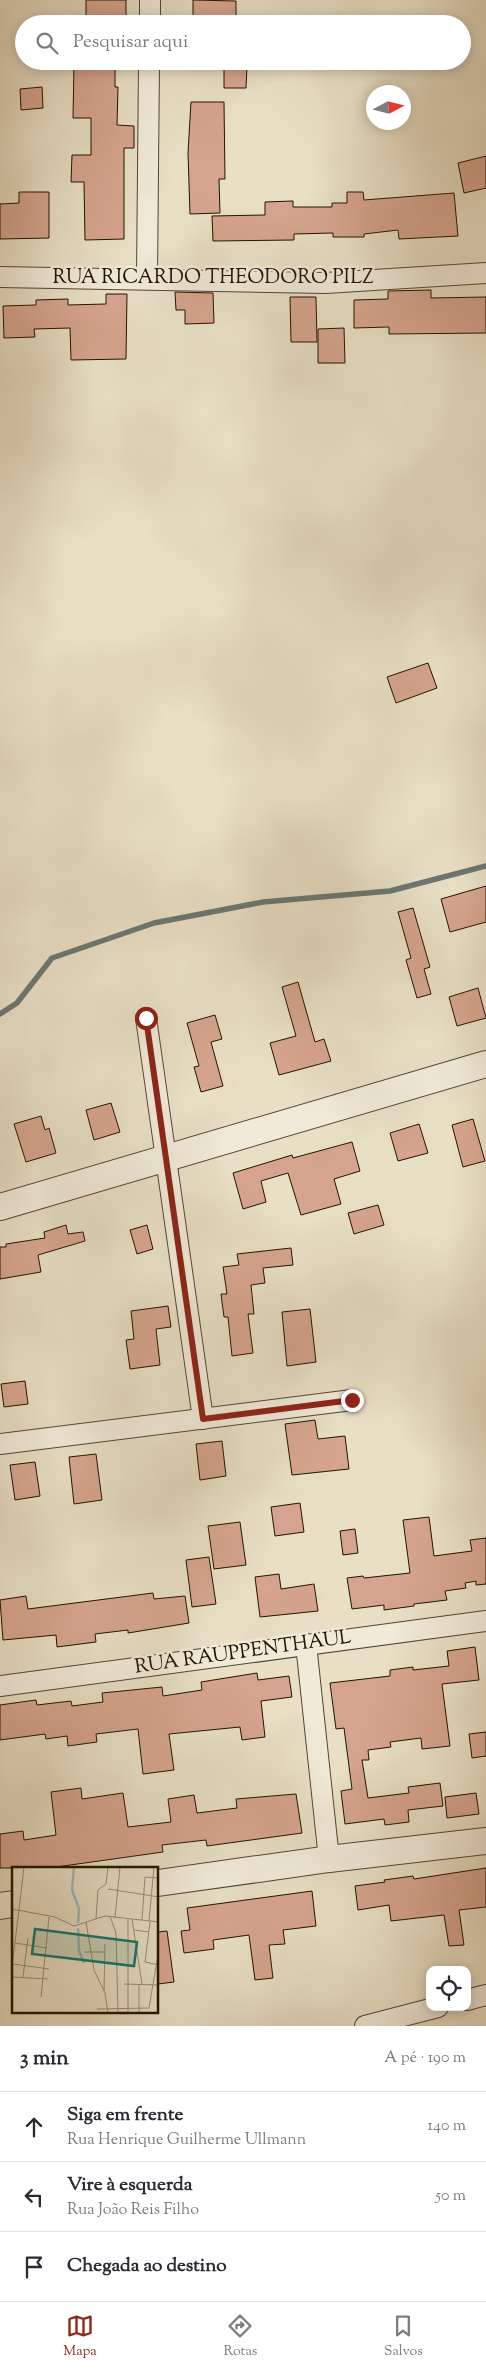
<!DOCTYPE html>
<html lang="pt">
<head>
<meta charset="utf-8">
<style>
  body { margin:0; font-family:"Sorts Mill Goudy",serif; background:#f7f7f7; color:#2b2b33 }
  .controls { position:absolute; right:15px; bottom:15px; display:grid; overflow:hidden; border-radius:10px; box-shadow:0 2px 12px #0003 }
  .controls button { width:45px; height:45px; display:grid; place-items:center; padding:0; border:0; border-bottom:1px solid #e1e1e2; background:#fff; color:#2b2b33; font:25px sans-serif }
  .compass { position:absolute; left:366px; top:85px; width:45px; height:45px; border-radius:50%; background:#fff; box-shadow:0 2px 12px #0003; rotate:83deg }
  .stop { position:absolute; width:15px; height:15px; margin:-11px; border:4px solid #8f2418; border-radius:50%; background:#fff }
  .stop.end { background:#8f2418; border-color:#fff; box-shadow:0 1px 5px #0008 }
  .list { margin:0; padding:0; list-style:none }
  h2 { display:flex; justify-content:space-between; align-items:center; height:65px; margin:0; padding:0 20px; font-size:21px }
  h2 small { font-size:16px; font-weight:400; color:#7c7c81 }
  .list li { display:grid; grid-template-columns:32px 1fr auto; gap:15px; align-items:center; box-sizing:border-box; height:70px; padding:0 20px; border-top:1px solid #e1e1e2 }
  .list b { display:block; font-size:19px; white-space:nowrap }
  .list p { margin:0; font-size:16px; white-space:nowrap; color:#7c7c81 }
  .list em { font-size:16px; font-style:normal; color:#7c7c81 }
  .icon { flex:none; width:28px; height:28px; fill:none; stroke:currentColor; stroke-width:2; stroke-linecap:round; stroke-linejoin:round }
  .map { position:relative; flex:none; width:486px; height:2026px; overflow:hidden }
  .search { position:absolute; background:#fff; box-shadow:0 2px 12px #0003; left:15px; right:15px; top:15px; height:55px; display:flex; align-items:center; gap:12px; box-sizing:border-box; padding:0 18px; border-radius:28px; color:#7c7c81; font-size:19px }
  .sheet { height:275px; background:#fff }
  nav { display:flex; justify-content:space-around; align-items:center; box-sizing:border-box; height:70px; border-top:1px solid #e1e1e2; background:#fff; font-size:14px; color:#7c7c81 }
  nav a { display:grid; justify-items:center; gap:2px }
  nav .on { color:#8f2418 }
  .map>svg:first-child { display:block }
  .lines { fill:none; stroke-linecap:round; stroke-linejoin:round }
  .stream { stroke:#6a7871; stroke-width:5.5 }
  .building { fill:#d6a48e; stroke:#231300 }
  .minor-casing { stroke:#544631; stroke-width:22 }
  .tertiary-casing { stroke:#544631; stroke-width:28 }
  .minor { stroke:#f0ead9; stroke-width:20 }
  .tertiary { stroke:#f0ead9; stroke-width:26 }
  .route { stroke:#8f2418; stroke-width:6 }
  .labels { text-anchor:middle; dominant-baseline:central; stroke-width:5; stroke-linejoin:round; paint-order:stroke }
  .street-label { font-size:20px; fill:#231300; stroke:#f0ead9 }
  .inset-river { fill:none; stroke:#99bbbd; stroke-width:2.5 }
  .inset-road { fill:none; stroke:#998d76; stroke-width:1 }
  .view { fill:#0f766e; fill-opacity:0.15; stroke:#0f766e; stroke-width:2.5 }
  .inset-edge { fill:none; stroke:#231300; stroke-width:2.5 }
</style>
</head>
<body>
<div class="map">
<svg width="486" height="2026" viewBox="0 0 486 2026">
  <rect width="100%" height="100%" fill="#e8dfc5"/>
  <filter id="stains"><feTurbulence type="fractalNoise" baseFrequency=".004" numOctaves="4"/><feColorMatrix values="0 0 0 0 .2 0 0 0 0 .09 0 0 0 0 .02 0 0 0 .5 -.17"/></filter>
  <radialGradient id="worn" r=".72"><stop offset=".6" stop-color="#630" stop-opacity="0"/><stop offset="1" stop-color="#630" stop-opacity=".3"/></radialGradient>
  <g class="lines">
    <!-- stream -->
    <polyline class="stream" points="0,1014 17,1003 52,958 154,923 263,902 390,891 486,866"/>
  </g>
  <!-- building -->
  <g class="building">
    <rect x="86" y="0" width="40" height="24"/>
    <polygon points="193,0 236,1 236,24 193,24"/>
    <polygon points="74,64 115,65 115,87 118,87 117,125 134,126 134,148 124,148 124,239 85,240 84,182 71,182 72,155 91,155 91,118 73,118"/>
    <polygon points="224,67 247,67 246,88 224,88"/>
    <polygon points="42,87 43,108 21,110 20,89"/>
    <polygon points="191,102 224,102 225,179 219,179 220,213 190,214 188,153"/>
    <polygon points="486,156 486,188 464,193 458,163"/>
    <polygon points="19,192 49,192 49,238 0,239 0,204 19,203"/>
    <polygon points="347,192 363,192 364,200 454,193 458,236 399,239 398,230 364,234 364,237 333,237 333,233 294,234 294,240 213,241 212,216 265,215 265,202 293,201 293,207 332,207 332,203 347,203"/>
    <polygon points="431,290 431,298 486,297 486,333 389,334 389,327 354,328 354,300 388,299 388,291"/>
    <polygon points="175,292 213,293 214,323 185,324 185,310 176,310"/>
    <polygon points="106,294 127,294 126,359 71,360 70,328 34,329 35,337 4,338 3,306 36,305 36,300 68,299 68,305 106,304"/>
    <polygon points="290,297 316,297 317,342 291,342"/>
    <polygon points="344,328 345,363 318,363 318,329"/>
    <polygon points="428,663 437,688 396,703 387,677"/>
    <polygon points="486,886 486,922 450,932 441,899"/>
    <polygon points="413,908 430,967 424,969 431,994 417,998 406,960 411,958 398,912"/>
    <polygon points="298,982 315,1042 324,1039 331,1061 279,1075 270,1043 296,1036 282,987"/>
    <polygon points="478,988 486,1018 457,1026 449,997"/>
    <polygon points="215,1015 222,1039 211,1042 223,1086 201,1092 194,1067 199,1066 187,1023"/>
    <polygon points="111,1103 120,1132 94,1140 86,1110"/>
    <polygon points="41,1116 45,1130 49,1128 56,1153 26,1162 14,1124"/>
    <polygon points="473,1119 485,1161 463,1167 452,1125"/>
    <polygon points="419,1124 428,1153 398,1161 390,1133"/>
    <polygon points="352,1142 360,1171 334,1179 341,1204 301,1215 288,1173 261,1181 266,1202 243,1209 233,1173 292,1155 293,1158"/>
    <polygon points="378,1205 384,1225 354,1234 348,1213"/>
    <polygon points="66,1225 68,1234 83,1232 85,1241 38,1255 41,1272 0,1279 0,1247 6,1247 6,1244 45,1238 44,1232"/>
    <polygon points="147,1225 153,1249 137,1254 130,1230"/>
    <polygon points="291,1248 293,1265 263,1268 265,1283 251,1285 254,1314 248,1314 253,1353 232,1356 228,1317 224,1317 221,1294 227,1294 223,1267 239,1265 237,1254"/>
    <polygon points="168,1306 171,1327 156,1329 160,1365 130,1369 126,1340 134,1339 131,1311"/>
    <polygon points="310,1309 316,1362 287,1366 282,1312"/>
    <polygon points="25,1381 28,1404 4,1407 1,1384"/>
    <polygon points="315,1420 318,1439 345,1436 349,1469 292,1475 285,1424"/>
    <polygon points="222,1441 226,1476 200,1480 196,1444"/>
    <polygon points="96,1454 102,1500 74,1504 69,1457"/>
    <polygon points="35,1462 40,1496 15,1500 10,1465"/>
    <polygon points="300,1503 304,1532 275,1536 271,1507"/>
    <polygon points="429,1517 434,1556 472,1551 470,1540 486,1538 486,1584 476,1585 476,1581 465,1583 466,1588 445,1591 447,1600 414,1604 414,1606 384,1610 384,1605 352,1609 347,1578 363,1576 364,1578 410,1573 403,1520"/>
    <polygon points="240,1522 246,1565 214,1569 208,1526"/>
    <polygon points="355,1529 358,1553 343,1555 340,1531"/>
    <polygon points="209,1557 216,1604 192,1607 186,1560"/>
    <polygon points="279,1574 281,1589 314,1584 318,1611 260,1617 255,1577"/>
    <polygon points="153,1593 154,1599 185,1596 189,1623 128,1633 128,1630 95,1634 96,1642 57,1647 56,1635 3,1640 0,1600 26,1596 28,1609"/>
    <polygon points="475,1647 479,1680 442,1684 450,1746 422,1749 421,1738 390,1742 391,1747 368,1750 369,1760 362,1760 368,1798 409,1793 408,1787 440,1783 443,1806 408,1810 409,1822 385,1825 384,1819 345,1824 341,1791 352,1789 344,1728 336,1729 330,1683 390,1676 390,1670 413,1667 413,1670 449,1666 447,1651"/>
    <polygon points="257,1673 258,1680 289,1676 292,1697 261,1701 265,1737 242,1740 240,1727 169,1734 174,1770 143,1774 138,1729 96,1734 97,1742 68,1746 67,1736 46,1739 45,1734 0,1740 0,1705 36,1700 37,1705 71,1701 72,1706 103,1702 102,1693 162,1687 163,1696 202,1690 201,1682"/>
    <polygon points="486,1732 486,1756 472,1758 469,1734"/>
    <polygon points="81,1788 82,1799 123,1793 128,1827 171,1822 168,1799 194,1795 197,1813 237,1808 236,1799 296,1794 302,1833 207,1846 206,1840 162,1845 163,1852 49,1868 0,1868 0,1834 23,1831 24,1840 56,1835 51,1792"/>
    <polygon points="476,1793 479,1814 447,1818 445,1797"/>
    <polygon points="486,1868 486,1907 459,1910 464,1945 449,1946 444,1915 391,1921 389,1905 358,1910 355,1886 385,1882 384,1880 413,1876 414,1879"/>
    <polygon points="312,1891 316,1926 283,1930 285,1944 269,1945 273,1978 255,1980 249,1935 213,1940 214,1949 184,1953 181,1931 190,1930 187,1908"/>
    <polygon points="167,1931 174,1982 158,1984 158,1932"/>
  </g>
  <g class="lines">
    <!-- minor casing -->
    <g class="minor-casing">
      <g id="minor">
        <polyline points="150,24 150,0"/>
        <polyline points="0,277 326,283 486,273"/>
        <polyline points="147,279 149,61"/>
        <polyline points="146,1018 203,1419"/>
        <polyline points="0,1444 352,1400"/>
        <polyline points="306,1644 329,1859"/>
        <polyline points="0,1686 486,1621"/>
        <polyline points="467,2000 486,1995"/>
        <polyline points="365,2026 438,2007"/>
      </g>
    </g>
    <!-- tertiary casing -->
    <g class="tertiary-casing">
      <g id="tertiary">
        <polyline points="0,1207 486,1064"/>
        <polyline points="158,1883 329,1859 486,1841"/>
        <polyline points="0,1906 14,1904"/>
      </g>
    </g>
    <!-- minor -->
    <use href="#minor" class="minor"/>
    <!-- tertiary -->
    <use href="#tertiary" class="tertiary"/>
  </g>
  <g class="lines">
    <!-- route -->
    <polyline class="route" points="146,1018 203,1419 352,1400"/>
  </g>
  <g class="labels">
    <!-- street labels -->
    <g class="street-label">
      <text x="213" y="278">RUA RICARDO THEODORO PILZ</text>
      <text transform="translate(243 1653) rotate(-8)">RUA RAUPPENTHAUL</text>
    </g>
  </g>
  <!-- overview -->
  <g transform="translate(12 1867)">
    <rect width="146" height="146" fill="#e8dfc5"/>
    <path class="inset-river" d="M62 0 60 23 67 42 66 56M66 61 67 84 72 96"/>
    <path class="inset-road" d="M96 22 147 30M0 42 43 50 62 59 93 49 147 55M7 43 12 0M98 49 104 66 106 146M103 50 108 0M84 51 86 23 94 17 96 0M116 52V146M120 52 130 117M130 53 133 10 147 11M137 54 142 0M74 55 82 103 93 126 96 146M138 55 133 95 147 98M122 63 137 65M3 76 35 81M72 85H93M1 97 37 102M0 98 7 43M0 110 36 112M11 110 16 71M112 117 147 118M92 124 93 77M29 130 37 50M85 142 137 141 147 82M127 146V117"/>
    <path class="view" d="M23 62 125 75 122 99 20 87Z"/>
    <rect width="146" height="146" class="inset-edge"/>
  </g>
  <rect width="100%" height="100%" filter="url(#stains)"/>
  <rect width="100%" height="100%" fill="url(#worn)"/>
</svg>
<div class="controls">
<button><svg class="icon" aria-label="locate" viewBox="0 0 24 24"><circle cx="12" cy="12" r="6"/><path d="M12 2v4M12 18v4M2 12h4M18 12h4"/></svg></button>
</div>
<svg class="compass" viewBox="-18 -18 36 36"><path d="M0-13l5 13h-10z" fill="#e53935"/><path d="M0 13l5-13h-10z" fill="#7c7c81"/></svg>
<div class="stop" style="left:146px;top:1018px"></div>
<div class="stop end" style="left:352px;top:1400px"></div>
<div class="search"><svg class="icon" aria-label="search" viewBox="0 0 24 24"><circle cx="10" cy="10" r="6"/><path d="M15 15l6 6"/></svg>Pesquisar aqui</div>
</div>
<section class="sheet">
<h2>3 min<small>A pé · 190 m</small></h2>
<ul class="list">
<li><svg class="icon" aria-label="ahead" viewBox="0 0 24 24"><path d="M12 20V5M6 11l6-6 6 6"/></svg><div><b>Siga em frente</b><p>Rua Henrique Guilherme Ullmann</p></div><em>140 m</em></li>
<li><svg class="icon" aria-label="left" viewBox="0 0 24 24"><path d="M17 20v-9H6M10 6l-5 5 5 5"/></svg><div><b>Vire à esquerda</b><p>Rua João Reis Filho</p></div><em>50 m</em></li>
<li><svg class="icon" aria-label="arrive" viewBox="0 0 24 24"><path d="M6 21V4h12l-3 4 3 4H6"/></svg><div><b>Chegada ao destino</b></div></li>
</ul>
</section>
<nav>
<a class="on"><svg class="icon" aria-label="map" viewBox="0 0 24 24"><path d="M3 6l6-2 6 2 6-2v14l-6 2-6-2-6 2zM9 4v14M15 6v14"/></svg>Mapa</a>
<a><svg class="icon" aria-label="directions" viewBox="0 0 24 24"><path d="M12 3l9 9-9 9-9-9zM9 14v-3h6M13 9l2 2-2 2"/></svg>Rotas</a>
<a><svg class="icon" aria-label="saved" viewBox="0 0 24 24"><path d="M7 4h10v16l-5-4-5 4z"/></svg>Salvos</a>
</nav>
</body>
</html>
